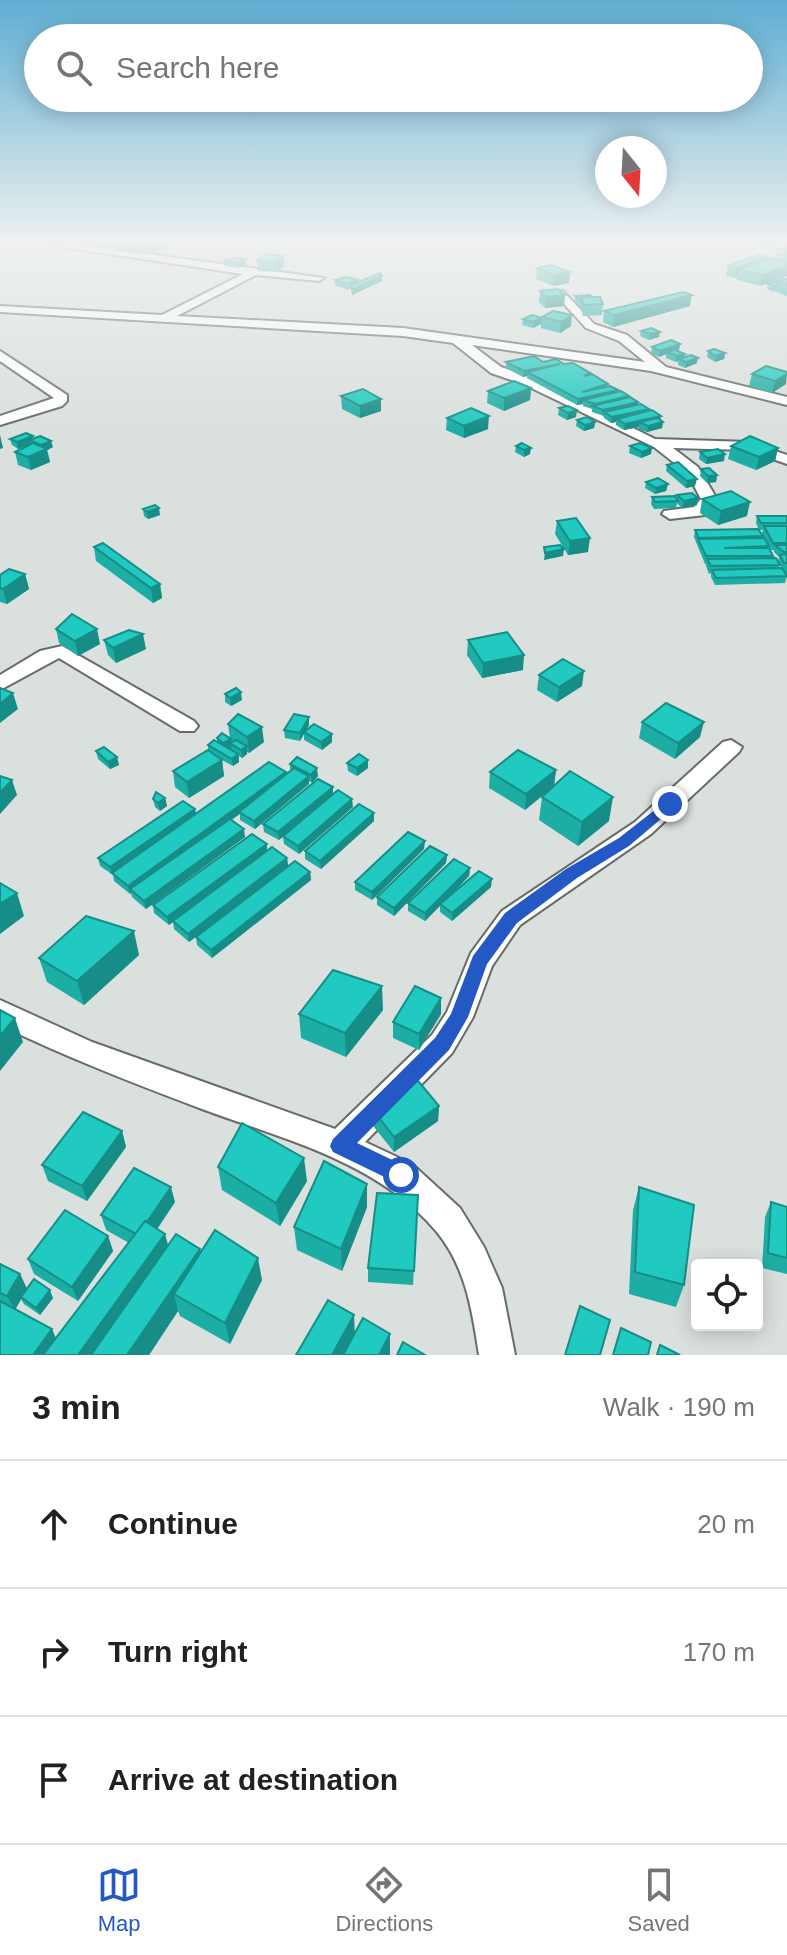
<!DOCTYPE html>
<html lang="en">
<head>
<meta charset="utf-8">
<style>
  body { margin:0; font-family:Helvetica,sans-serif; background:#f2f2f2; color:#202124 }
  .controls { position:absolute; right:24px; bottom:24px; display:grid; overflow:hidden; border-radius:8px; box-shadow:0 4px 20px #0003 }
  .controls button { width:72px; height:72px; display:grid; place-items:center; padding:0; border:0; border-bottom:2px solid #e0e0e0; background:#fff; color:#202124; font:40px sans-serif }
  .compass { position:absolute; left:595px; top:136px; width:72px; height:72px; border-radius:50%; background:#fff; box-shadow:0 4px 20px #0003; rotate:162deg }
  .stop { position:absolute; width:24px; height:24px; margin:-18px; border:6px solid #2358c5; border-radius:50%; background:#fff }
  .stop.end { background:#2358c5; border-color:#fff; box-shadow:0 2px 8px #0008 }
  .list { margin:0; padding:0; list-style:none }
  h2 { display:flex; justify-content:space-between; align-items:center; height:104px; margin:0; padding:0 32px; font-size:34px }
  h2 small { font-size:26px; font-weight:400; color:#757577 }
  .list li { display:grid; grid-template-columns:52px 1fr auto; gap:24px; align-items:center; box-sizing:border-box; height:128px; padding:0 32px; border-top:2px solid #e0e0e0 }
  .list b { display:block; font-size:30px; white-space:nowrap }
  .list em { font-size:26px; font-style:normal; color:#757577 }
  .icon { flex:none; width:44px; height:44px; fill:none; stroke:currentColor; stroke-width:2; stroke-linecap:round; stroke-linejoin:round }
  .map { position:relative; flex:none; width:787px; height:1355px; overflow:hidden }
  .search { position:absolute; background:#fff; box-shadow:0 4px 20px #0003; left:24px; right:24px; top:24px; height:88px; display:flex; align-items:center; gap:20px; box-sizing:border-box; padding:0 28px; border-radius:44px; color:#757577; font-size:30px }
  .sheet { height:488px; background:#fff }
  nav { display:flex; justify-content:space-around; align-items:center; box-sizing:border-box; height:112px; border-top:2px solid #e0e0e0; background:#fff; font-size:22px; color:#757577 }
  nav a { display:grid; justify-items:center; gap:4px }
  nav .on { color:#2358c5 }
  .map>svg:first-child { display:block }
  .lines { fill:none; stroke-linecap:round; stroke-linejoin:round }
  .minor-casing { stroke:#676c6a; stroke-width:4 }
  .minor { fill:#fff; fill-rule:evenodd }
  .wall { fill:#1caea5 }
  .shaded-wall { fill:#168d86 }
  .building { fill:#20cac0; stroke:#168d86; stroke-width:2 }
  .route { fill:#2358c5 }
</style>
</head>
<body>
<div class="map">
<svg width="787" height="1355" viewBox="0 0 787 1355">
  <rect width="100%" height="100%" fill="#dae0de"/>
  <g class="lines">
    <!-- minor casing -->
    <g class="minor-casing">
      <g id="minor">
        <polygon points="52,241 324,278 319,281 256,275 177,316 403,328 645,362 619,341 586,328 554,293 563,291 594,324 627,335 666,367 787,397 787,405 651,371 472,345 501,367 533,378 655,439 749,442 787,455 787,464 747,450 673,448 698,467 717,499 705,515 670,519 662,514 664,511 694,507 701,499 687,473 654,447 523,384 491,373 453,343 403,336 0,312 0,306 162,315 243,274 56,246"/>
        <polygon points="764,241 787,242 787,248 775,248"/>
        <polygon points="0,351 67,395 67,401 62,406 0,425 0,416 54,398 0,361"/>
        <polygon points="62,646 194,721 198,726 194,731 180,731 59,658 0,690 0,675 40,651"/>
        <path d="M731 740 742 747 739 752 651 834 520 925 492 966 473 1017 452 1053 365 1142 412 1164 460 1208 484 1247 502 1288 515 1355H479C472 1310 466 1267 436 1231 378 1162 283 1139 202 1109 133 1083 66 1057 0 1025V1000L92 1042 335 1129 432 1035 447 1012 471 953 502 911 635 822 723 742Z"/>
      </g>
    </g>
    <!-- minor -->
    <use href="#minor" class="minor"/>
  </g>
  <!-- wall -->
  <g class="wall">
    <polygon points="107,241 165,241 166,246 150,254 140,252 140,249 132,253 108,249"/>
    <polygon points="787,246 787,276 760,286 737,280 737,277 734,278 726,276 728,266 767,257 766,260 776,259 777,255"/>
    <polygon points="283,256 284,266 276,272 258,271 257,261"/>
    <polygon points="224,261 246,264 239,268 225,266"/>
    <polygon points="537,268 570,272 569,283 554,286 536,279"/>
    <polygon points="787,279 787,296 776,292 776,291 774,292 767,289 768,284"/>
    <polygon points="335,280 358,280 358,282 382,281 352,295 351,288 348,290 335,285"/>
    <polygon points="540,291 564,306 545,308 539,302"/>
    <polygon points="575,296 603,304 602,315 583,316 580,306 575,302"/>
    <polygon points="690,306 613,327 603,322 604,311"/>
    <polygon points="553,311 571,326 560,333 541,328 541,324 533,328 522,325 523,319 542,318"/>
    <polygon points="641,331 659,337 649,340 640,336"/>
    <polygon points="680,344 679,350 677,350 684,357 697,363 685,368 678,365 678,361 676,362 666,358 666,354 659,357 651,353 652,347"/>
    <polygon points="708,351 725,353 724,359 715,362 707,357"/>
    <polygon points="506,362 543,362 564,364 590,375 608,386 618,390 617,392 629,396 628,398 663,422 662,428 647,432 638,429 639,427 624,430 616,425 616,422 611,423 604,418 604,416 592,412 592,409 583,406 583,404 577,405 527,378 527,376 523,377 506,368"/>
    <polygon points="752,374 786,384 772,393 749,386"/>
    <polygon points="531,388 530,400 504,411 487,403 488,391"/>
    <polygon points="341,396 381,399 381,411 360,418 342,409"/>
    <polygon points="559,408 576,417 567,420 558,415"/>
    <polygon points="447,418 488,429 464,438 446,430"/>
    <polygon points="577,420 595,422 594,428 584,431 576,426"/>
    <polygon points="34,438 53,447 47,450 50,462 31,470 18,465 15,452 31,444 18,449 12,445 10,439"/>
    <polygon points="516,446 530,454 524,457 515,452"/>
    <polygon points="630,446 651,454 641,458 629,453"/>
    <polygon points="731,446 778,448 775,461 756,470 728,459"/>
    <polygon points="700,452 724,461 706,464 699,459"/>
    <polygon points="667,465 695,486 686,488 666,471"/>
    <polygon points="701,469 717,475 716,482 707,483 700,476"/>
    <polygon points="646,482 668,484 666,491 655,494 645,488"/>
    <polygon points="677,495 698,498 697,505 682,508 677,503 676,508 654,509 651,504 652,497 676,499"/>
    <polygon points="702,499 747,516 718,525 700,513"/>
    <polygon points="143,509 160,515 148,519 144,516"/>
    <polygon points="757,516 787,516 787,576 784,571 785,570 783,570 787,576 785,583 715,585 711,577 711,573 709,574 706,566 706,564 705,564 694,537 695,530 763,536 762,538 769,546 768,548 773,556 773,558 780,565 779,568 782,568 778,562 779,557 774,552 774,550 771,550 762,533 763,530 759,530 756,523"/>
    <polygon points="557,521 588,552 568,555 555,534"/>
    <polygon points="94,547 160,584 162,598 153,603 96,561"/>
    <polygon points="25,574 29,589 7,604 0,602 0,575"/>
    <polygon points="56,629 100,644 78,656 59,643"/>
    <polygon points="104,640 146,649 116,663 108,655"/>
    <polygon points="468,640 523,670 482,678 467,655"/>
    <polygon points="539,675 582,686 557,702 537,690"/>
    <polygon points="225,694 242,700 231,706 225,702"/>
    <polygon points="642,722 700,737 675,759 639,738"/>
    <polygon points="228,724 264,742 249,753 247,752 247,754 242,758 239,756 239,762 233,766 222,760 224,776 189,798 175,787 173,771 208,750 208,745 217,742 217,738 230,739"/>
    <polygon points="309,725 306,730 332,742 322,750 304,740 304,734 300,741 285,738 284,730"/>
    <polygon points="96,751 117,757 119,765 110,769 98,759"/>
    <polygon points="347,763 368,768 357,776 348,771"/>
    <polygon points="290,764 318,776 312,783 309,781 309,784 255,829 240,820 240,814 231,820 245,837 146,909 132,897 131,893 130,894 114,881 113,875 100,866 98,858 195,809 196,814 286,775 290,772"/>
    <polygon points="556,770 554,785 609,821 578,846 539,820 542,797 549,790 525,810 489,788 490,772"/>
    <polygon points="333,794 353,807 299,854 284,844 283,837 279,840 264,832 263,824"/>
    <polygon points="165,798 167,806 160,811 155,807 153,799"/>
    <polygon points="374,821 321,869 305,859 305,851"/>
    <polygon points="424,849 372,900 355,890 355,882"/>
    <polygon points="267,851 287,858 288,866 189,942 174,929 173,922 169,925 154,913 153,905"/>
    <polygon points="447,855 446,863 394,916 377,905 377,897"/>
    <polygon points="470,868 469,876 452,894 491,887 452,921 440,912 440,906 425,921 408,911 408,903"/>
    <polygon points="310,872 311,880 212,958 197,945 196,937"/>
    <polygon points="139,955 84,1005 47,982 39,958"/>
    <polygon points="383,1010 346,1057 301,1038 299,1014"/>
    <polygon points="441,1014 419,1050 393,1038 393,1022"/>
    <polygon points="370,1106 439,1106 438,1121 394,1152 370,1122"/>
    <polygon points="122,1131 126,1147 87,1201 48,1181 42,1165"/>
    <polygon points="218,1167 307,1181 280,1226 222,1190"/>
    <polygon points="367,1184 367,1207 342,1271 297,1250 294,1227"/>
    <polygon points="639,1187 684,1285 676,1307 629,1294 633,1210"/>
    <polygon points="418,1195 413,1285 368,1282 368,1268"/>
    <polygon points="175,1202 157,1229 165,1234 168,1246 200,1249 201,1252 262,1280 230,1344 180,1316 178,1311 149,1355 0,1355 0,1264 20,1274 27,1289 53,1298 40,1315 24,1304 21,1299 15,1309 56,1338 129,1243 106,1230 101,1215"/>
    <polygon points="771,1202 787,1207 787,1274 762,1268 765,1217"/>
    <polygon points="108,1236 113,1251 78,1301 34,1274 28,1259"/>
  </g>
  <!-- shaded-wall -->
  <g class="shaded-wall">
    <polygon points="133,241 145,241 139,243 140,249 132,253 130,243"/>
    <polygon points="154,241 165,241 166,246 150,254 149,244"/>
    <polygon points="283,256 284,266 276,272 275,262"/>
    <polygon points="767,257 765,267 739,270 737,277 734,278 736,268"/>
    <polygon points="246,259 246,264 239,268 239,263"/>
    <polygon points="787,266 787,276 760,286 762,275"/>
    <polygon points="570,272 569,283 554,286 555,276"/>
    <polygon points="382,276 382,281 352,295 352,290"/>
    <polygon points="565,295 564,306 545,308 546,297"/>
    <polygon points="692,295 690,306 613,327 614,315"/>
    <polygon points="572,315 571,326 560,333 561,322"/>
    <polygon points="542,318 541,324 533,328 533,322"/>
    <polygon points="660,332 659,337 649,340 650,334"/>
    <polygon points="680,344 679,350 670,353 667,352 666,354 659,357 660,351"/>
    <polygon points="725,353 724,359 715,362 716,356"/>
    <polygon points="685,354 684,360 679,359 678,361 676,362 677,356"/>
    <polygon points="698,358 697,363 685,368 686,362"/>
    <polygon points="560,364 527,372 527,376 523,377 524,371"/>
    <polygon points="787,374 786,384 772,393 775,381"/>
    <polygon points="531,388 530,400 504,411 504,398"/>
    <polygon points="618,390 617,396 583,400 583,404 577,405 578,399"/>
    <polygon points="381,399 381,411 360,418 360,406"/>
    <polygon points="638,402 638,409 604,412 604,416 603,417 603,410"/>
    <polygon points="649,409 648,415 617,419 616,422 611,423 612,417"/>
    <polygon points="577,410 576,417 567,420 568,413"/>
    <polygon points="489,416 488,429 464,438 464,426"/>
    <polygon points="661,416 660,422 639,422 639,427 624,430 625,424"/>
    <polygon points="595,422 594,428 584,431 585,425"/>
    <polygon points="663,422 662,428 647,432 648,426"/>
    <polygon points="0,435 3,448 0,449"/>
    <polygon points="33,436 34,442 30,440 31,444 18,449 17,442"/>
    <polygon points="51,441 53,447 47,450 50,462 31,470 28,457 42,451 41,445"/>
    <polygon points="531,448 530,454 524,457 524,450"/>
    <polygon points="652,448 651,454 641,458 642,452"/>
    <polygon points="778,448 775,461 756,470 759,457"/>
    <polygon points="725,454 724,461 706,464 707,458"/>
    <polygon points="717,475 716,482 707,483 708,476"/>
    <polygon points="697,479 695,486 686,488 687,481"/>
    <polygon points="668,484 666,491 655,494 656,488"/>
    <polygon points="698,498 697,505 682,508 684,501"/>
    <polygon points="750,502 747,516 718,525 721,511"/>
    <polygon points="159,508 160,515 148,519 147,512"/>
    <polygon points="590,538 588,552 568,555 570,541"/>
    <polygon points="564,549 563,556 544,560 545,553"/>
    <polygon points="25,574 29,589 7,604 3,589"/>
    <polygon points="160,584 162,598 153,603 151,588"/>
    <polygon points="97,629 100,644 78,656 75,641"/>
    <polygon points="143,634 146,649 116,663 113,648"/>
    <polygon points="524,655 523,670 482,678 483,663"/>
    <polygon points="584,671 582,686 557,702 559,687"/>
    <polygon points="241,692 242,700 231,706 230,698"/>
    <polygon points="13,693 18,709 0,723 0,704"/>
    <polygon points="309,717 309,725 300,741 300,733"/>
    <polygon points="704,722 700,737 675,759 678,743"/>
    <polygon points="262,727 264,742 249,753 247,737"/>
    <polygon points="332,734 332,742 322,750 321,742"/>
    <polygon points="231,739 231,748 224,751 223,743"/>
    <polygon points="247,746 247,754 242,758 241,750"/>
    <polygon points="238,754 239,762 233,766 232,759"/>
    <polygon points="117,757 119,765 110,769 108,762"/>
    <polygon points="222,760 224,776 189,798 187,782"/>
    <polygon points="368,760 368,768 357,776 357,768"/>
    <polygon points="317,768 318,776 312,783 311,775"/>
    <polygon points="556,770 554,786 525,810 526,794"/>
    <polygon points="286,772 286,780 133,892 130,889 131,893 130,894 128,886"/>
    <polygon points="309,776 309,784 255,829 254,821"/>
    <polygon points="12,780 17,795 0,814 0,793"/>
    <polygon points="333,787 333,795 279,840 278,832"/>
    <polygon points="613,797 609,821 578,846 582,822"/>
    <polygon points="165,798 167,806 160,811 158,803"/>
    <polygon points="352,799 353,807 299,854 298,846"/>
    <polygon points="195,809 196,817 112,875 110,867"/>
    <polygon points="374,813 374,821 321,869 320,861"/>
    <polygon points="244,829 245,837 146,909 144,901"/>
    <polygon points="425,841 424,849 372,900 372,892"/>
    <polygon points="267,844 267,852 169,925 167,917"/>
    <polygon points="447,855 446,863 394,916 394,908"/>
    <polygon points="287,858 288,866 189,942 188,934"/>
    <polygon points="470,868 469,876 425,921 425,913"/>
    <polygon points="310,872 311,880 212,958 211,950"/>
    <polygon points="492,879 491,887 452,921 452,913"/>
    <polygon points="17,893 24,916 0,934 0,904"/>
    <polygon points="134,931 139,955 84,1005 77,981"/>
    <polygon points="382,986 383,1010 346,1057 345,1033"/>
    <polygon points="441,998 441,1014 419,1050 419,1034"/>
    <polygon points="15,1018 23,1042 0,1071 0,1036"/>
    <polygon points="439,1106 438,1121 394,1152 394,1137"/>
    <polygon points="122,1131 126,1147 87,1201 82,1186"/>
    <polygon points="304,1158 307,1181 280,1226 276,1203"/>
    <polygon points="367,1184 367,1207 342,1271 341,1249"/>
    <polygon points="171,1187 175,1202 143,1250 139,1235"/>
    <polygon points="165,1234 171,1256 102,1355 78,1355"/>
    <polygon points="108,1236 113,1251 78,1301 72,1287"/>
    <polygon points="200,1249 205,1271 174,1294 178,1311 149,1355 127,1355"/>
    <polygon points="258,1258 262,1280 230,1344 225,1323"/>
    <polygon points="20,1274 27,1289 15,1310 7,1296"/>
    <polygon points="50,1290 53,1298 40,1315 36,1308"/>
    <polygon points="354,1315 355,1336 345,1355 332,1355"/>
    <polygon points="52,1329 58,1343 50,1355 33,1355"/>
    <polygon points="390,1334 390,1355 379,1355"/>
  </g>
  <!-- building -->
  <g class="building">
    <polygon points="141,241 154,241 149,244 139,243"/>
    <polygon points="787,246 787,255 786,256 777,255"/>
    <polygon points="265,254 283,256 275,262 257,261"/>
    <polygon points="758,255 767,257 736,268 728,266"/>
    <polygon points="235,258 246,259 239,263 224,261"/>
    <polygon points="772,258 787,263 787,266 762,275 739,270"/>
    <polygon points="551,265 570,272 555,276 537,268"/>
    <polygon points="380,273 382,276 352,290 351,285"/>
    <polygon points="346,277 358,280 348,284 335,280"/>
    <polygon points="783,279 785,280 778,282 777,286 775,286 768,284"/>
    <polygon points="787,279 787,285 778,282"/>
    <polygon points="558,289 565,295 546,297 540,291"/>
    <polygon points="683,292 692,295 614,315 604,311"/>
    <polygon points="590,295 592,297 581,297 581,301 575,296"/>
    <polygon points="581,297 600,297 603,304 584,305"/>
    <polygon points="553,311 572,315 561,322 542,317"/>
    <polygon points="532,315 542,318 533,322 523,319"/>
    <polygon points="651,328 660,332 650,334 641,331"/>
    <polygon points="671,340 680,344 660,351 652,347"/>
    <polygon points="714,349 725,353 716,356 708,351"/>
    <polygon points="675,350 685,354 677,356 667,352"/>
    <polygon points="691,355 698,358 686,362 679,359"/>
    <polygon points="534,356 543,362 556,359 564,364 573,363 590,373 584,376 592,374 608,384 582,392 610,386 618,390 578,399 527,372 560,364 524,371 506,362"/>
    <polygon points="766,366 787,372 787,374 775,381 752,374"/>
    <polygon points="514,381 531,388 504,398 488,391"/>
    <polygon points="363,389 381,399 360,406 341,396"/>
    <polygon points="621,391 629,396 595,404 583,400"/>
    <polygon points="630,397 638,402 603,410 592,406"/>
    <polygon points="641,404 649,409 612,417 604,412"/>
    <polygon points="568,406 577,410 568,413 559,408"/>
    <polygon points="471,408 489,416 464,426 447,418"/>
    <polygon points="652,410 661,416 625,424 617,419"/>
    <polygon points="587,417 595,422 585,425 577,420"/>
    <polygon points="658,418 663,422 648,426 639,422"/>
    <polygon points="26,433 33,436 17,442 10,439"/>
    <polygon points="40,436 51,441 41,445 30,440"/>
    <polygon points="750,436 778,448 759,457 731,446"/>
    <polygon points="33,443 47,449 28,457 15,452"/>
    <polygon points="522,443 531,448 524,450 516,446"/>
    <polygon points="640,443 652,448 642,452 630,446"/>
    <polygon points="718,449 725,454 707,458 700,452"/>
    <polygon points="678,462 697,479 687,481 667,465"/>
    <polygon points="709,468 717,475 708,476 701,469"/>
    <polygon points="658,478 668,484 656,488 646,482"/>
    <polygon points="731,491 750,502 721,511 702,499"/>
    <polygon points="692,493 698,498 684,501 677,495"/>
    <polygon points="675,496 678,501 655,502 652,497"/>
    <polygon points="155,505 159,508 147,512 143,509"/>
    <polygon points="757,516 787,516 787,523 761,523"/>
    <polygon points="576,518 590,538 570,541 557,521"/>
    <polygon points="764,526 787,526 787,543 773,543"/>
    <polygon points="758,529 763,536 699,538 695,530"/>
    <polygon points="764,538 769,546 724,548 769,548 773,556 706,556 698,539"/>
    <polygon points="103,543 160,584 151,588 94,547"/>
    <polygon points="560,545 564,549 545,553 544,547"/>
    <polygon points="775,545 787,545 787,552 784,552"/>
    <polygon points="787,554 787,563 784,563 780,555"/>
    <polygon points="776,558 780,565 711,566 707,559"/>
    <polygon points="782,568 787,576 716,578 712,570"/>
    <polygon points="9,569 25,574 3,589 0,588 0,575"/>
    <polygon points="72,614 97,629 75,641 56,629"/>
    <polygon points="129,630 143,634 113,648 104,640"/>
    <polygon points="507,632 524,655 483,663 468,640"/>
    <polygon points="563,659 584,671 559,687 539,675"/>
    <polygon points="0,688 13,693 0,704"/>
    <polygon points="236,688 241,692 230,698 225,694"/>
    <polygon points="666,703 704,722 678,743 642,722"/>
    <polygon points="238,714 262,727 247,737 228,724"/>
    <polygon points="294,714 309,717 300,733 284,730"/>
    <polygon points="314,724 332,734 321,742 304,732"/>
    <polygon points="222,733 231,739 223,743 217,738"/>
    <polygon points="214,740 238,754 232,759 208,745"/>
    <polygon points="236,740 247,746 241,750 230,743"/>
    <polygon points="104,747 117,757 108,762 96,751"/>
    <polygon points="208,750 222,760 187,782 173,771"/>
    <polygon points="518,750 556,770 526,794 490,772"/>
    <polygon points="359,754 368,760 357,768 347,763"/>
    <polygon points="297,757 317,768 311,775 290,764"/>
    <polygon points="269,762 286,772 128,886 112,873"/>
    <polygon points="294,768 309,776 254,821 239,812"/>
    <polygon points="570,771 613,797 582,822 542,797"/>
    <polygon points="0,776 12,780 0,793"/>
    <polygon points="318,779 333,787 278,832 263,824"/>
    <polygon points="338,790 352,799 298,846 283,836"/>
    <polygon points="156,792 165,798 158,803 153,799"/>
    <polygon points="183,801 195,809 110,867 98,858"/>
    <polygon points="359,804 374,813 320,861 305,851"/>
    <polygon points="230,819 244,829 144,901 130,889"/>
    <polygon points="408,832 425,841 372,892 355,882"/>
    <polygon points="252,834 267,844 167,917 153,905"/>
    <polygon points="430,846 447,855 394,908 377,897"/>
    <polygon points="272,847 287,858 188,934 173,921"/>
    <polygon points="454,859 470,868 425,913 408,903"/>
    <polygon points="295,861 310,872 211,950 196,937"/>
    <polygon points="479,871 492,879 452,913 440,904"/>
    <polygon points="0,883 17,893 0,904"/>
    <polygon points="86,916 134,931 77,981 39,958"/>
    <polygon points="333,970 382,986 345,1033 299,1014"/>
    <polygon points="415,986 441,998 419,1034 393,1022"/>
    <polygon points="0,1010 15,1018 0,1036"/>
    <polygon points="414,1076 439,1106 394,1137 370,1106"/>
    <polygon points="83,1112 122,1131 82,1186 42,1165"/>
    <polygon points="242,1123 304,1158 276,1203 218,1167"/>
    <polygon points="324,1161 367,1184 341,1249 294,1227"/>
    <polygon points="134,1168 171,1187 147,1222 145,1221 136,1234 101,1215"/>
    <polygon points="639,1187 694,1205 684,1285 635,1272"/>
    <polygon points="377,1193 418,1195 414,1271 368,1268"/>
    <polygon points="771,1202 787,1207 787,1258 768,1253"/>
    <polygon points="65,1210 108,1236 72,1287 28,1259"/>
    <polygon points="145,1221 165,1234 78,1355 43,1355"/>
    <polygon points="215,1230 258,1258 225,1323 174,1294"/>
    <polygon points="176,1234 200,1249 127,1355 91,1355"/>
    <polygon points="0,1264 20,1274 7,1296 0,1293"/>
    <polygon points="34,1279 50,1290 36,1308 21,1297"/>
    <polygon points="328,1300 354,1315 332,1355 296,1355"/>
    <polygon points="0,1301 52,1329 33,1355 0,1355"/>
    <polygon points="580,1306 610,1320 600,1355 565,1355"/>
    <polygon points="363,1318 390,1334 379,1355 343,1355"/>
    <polygon points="621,1328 651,1342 648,1355 613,1355"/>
    <polygon points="403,1342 425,1355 397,1355"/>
    <polygon points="660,1345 680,1355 657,1355"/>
  </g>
  <!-- sky -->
  <linearGradient id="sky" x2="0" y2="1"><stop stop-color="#5eaed2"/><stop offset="0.56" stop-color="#eef1f0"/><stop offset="1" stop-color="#eef1f0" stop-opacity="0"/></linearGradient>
  <rect width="787" height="431" fill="url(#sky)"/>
  <!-- route -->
  <polygon class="route" points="670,798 677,804 675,807 629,846 577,878 517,923 487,964 468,1017 449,1050 357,1143 409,1168 412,1175 409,1183 401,1185 333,1152 330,1146 333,1139 435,1038 451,1014 473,956 505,913 566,869 619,838"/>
</svg>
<div class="controls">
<button><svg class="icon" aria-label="locate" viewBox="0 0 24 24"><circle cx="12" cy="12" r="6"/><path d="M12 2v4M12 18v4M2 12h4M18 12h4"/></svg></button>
</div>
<svg class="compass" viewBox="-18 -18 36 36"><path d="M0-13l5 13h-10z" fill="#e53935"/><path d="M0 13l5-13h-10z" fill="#757577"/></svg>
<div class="stop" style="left:401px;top:1175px"></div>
<div class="stop end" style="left:670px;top:804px"></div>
<div class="search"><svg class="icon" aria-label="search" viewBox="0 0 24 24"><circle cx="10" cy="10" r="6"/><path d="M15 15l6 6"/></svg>Search here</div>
</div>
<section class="sheet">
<h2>3 min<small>Walk · 190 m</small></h2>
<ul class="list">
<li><svg class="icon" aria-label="ahead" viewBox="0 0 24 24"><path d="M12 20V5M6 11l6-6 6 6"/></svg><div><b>Continue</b></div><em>20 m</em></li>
<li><svg class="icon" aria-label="right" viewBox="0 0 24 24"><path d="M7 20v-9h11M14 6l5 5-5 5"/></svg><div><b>Turn right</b></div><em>170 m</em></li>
<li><svg class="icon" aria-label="arrive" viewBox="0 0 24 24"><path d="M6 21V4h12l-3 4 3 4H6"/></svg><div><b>Arrive at destination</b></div></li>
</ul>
</section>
<nav>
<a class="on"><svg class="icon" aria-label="map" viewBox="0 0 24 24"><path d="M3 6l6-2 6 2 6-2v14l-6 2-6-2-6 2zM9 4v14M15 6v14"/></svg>Map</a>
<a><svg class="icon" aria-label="directions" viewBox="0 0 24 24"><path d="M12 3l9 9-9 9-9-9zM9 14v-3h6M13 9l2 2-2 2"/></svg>Directions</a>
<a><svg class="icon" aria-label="saved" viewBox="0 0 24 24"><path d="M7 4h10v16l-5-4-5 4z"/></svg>Saved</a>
</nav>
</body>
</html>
